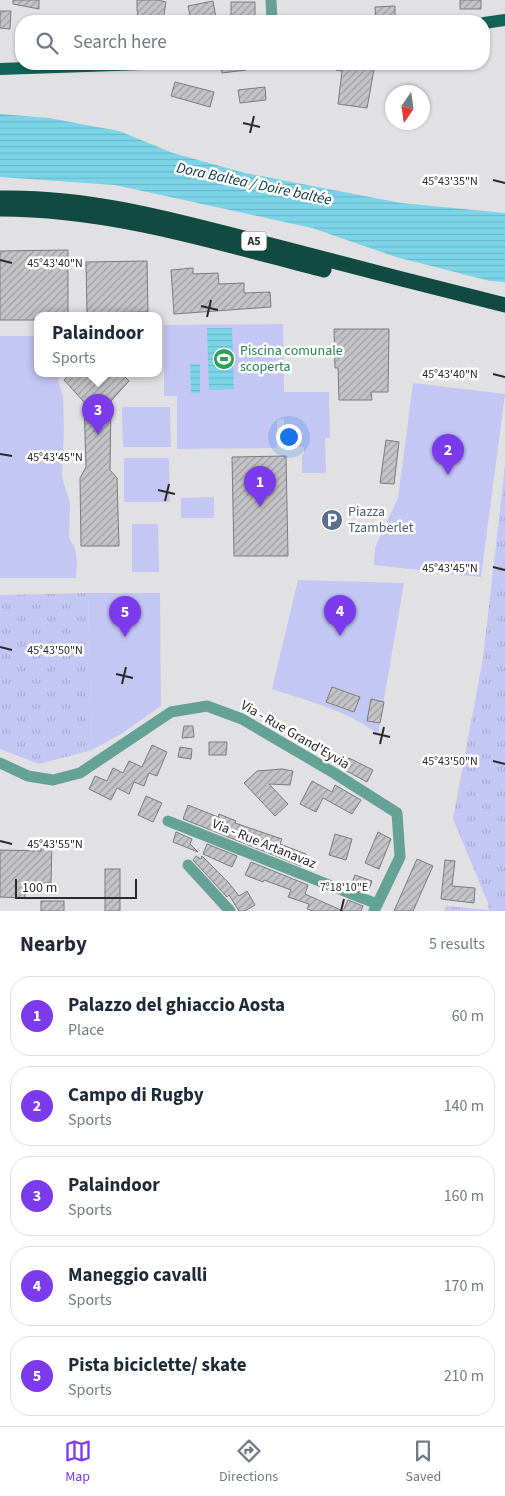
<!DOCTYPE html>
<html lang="en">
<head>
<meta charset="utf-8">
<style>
  body { margin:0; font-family:"Source Sans 3",sans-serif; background:#f6f6f7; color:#1f2937 }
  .compass { position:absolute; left:385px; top:85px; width:45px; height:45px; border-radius:50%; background:#fff; box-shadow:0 1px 4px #0004; rotate:193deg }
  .scale { position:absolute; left:15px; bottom:12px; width:122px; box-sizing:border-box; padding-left:5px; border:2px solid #2a2a2b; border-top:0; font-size:14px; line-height:18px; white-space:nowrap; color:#2a2a2b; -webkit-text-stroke:4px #fff; paint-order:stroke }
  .you { position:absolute; left:288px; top:436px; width:18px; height:18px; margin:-12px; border:4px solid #fff; border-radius:50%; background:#1a73e8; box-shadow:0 0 0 8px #1a73e833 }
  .badge { display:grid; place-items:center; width:32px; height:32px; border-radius:50%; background:#7c3aed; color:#fff; font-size:16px; font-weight:700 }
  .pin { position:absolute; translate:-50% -41px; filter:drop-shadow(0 1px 2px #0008) }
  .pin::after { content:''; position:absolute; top:26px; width:18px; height:15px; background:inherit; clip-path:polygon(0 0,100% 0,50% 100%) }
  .popup { position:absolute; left:34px; top:312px; width:128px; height:65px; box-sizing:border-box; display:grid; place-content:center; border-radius:10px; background:#fff; filter:drop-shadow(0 1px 4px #0005); font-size:16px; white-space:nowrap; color:#747a83 }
  .popup b { font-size:19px; color:#1f2937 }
  .popup::after { content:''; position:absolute; left:50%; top:100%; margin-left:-10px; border:10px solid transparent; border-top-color:#fff }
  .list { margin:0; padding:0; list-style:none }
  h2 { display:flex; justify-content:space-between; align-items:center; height:65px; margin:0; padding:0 20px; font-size:21px }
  h2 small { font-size:16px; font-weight:400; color:#747a83 }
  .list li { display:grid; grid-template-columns:32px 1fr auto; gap:15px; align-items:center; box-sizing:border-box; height:80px; margin:0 10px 10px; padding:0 10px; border:1px solid #e0e1e3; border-radius:20px }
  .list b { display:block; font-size:19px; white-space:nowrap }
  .list p { margin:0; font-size:16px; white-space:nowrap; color:#747a83 }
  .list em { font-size:16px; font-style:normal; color:#747a83 }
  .icon { flex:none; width:28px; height:28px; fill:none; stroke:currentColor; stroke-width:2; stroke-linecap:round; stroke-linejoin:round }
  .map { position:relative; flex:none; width:505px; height:911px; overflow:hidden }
  .search { position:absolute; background:#fff; box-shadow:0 1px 4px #0004; left:15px; right:15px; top:15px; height:55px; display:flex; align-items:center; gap:12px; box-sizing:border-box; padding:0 18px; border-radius:20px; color:#747a83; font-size:19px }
  .sheet { height:515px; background:#fff }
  nav { display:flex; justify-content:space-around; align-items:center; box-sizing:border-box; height:70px; border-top:1px solid #e0e1e3; background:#fff; font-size:14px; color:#747a83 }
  nav a { display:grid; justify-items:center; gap:2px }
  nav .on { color:#7c3aed }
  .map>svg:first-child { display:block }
  .grass { fill:url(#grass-tufts) }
  .pitch { fill:#c4c7f3 }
  .water { fill:url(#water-rules) }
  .building { fill:url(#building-hatch); stroke:#7c7c7e }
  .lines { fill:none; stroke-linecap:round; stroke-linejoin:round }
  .minor { stroke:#64a296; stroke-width:11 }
  .major { stroke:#116357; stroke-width:12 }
  .highway { stroke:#104a41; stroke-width:15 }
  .ticks { fill:none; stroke:#2a2a2b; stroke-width:2 }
  .labels { text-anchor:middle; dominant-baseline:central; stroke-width:5; stroke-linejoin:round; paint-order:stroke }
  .shield { fill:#fff; stroke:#6a6a6b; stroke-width:1 }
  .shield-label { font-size:12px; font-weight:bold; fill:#2a2a2b }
  .leisure-label { font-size:14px; fill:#27864d; stroke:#fff; text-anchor:start }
  .service-label { font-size:14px; fill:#4e5e75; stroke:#fff; text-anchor:start }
  .street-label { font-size:14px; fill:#2a2a2b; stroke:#fff }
  .water-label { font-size:15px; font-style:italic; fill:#0c3740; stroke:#fff }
  .ticks-label { font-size:12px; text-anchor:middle; fill:#2a2a2b; stroke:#fff; stroke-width:5; stroke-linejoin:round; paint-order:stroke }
</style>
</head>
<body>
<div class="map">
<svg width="505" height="911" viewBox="0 0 505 911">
  <defs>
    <pattern id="grass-tufts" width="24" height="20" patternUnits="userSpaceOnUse" patternTransform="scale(1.25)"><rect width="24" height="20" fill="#c4c7f3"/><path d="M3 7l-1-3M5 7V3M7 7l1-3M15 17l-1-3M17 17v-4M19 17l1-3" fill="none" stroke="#a9abd0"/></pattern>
    <pattern id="water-rules" width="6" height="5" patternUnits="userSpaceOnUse" patternTransform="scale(1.25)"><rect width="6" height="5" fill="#7cd4e9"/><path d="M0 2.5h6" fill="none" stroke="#6bb6c8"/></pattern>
    <pattern id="building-hatch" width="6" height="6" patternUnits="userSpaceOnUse" patternTransform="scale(1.25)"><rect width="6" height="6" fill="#c4c4c6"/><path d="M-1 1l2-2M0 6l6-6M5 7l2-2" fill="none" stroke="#9f9fa1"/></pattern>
  </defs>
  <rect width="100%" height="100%" fill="#e1e1e3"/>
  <!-- grass -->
  <g class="grass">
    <polygon points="505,466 505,911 444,911 446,906 489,910 488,903 453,819 483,658"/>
    <polygon points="88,593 92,750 39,764 0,749 0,595"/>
  </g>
  <!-- pitch -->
  <g class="pitch">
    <polygon points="283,324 284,392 329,392 330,438 325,438 326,473 302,473 302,454 304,454 304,447 285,447 284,419 277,420 277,448 177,449 177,396 164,396 164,325"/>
    <polygon points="0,336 38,336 38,374 60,374 58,381 63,396 64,432 62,477 70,503 69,538 75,548 77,561 76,578 0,578"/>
    <polygon points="413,383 505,394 481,577 374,565 375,548 398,498"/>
    <polygon points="122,407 170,407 171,447 123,447"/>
    <polygon points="124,458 169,458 170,502 124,502"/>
    <polygon points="214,497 214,518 181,518 181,498"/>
    <polygon points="132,524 158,524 159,572 132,572"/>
    <path d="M298 580 404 583 378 734C348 711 308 701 272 689Z"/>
    <polygon points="88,593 160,593 161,706 121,734 92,750"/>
  </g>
  <!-- water -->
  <g class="water">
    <polygon points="0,114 49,118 119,131 173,153 245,173 401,203 505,213 505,282 490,281 396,257 312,228 115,185 0,177"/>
    <polygon points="207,328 232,328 234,389 209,390"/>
    <polygon points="190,364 200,364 200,393 191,393"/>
  </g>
  <!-- building -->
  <g class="building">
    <polygon points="13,0 39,0 39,9 13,4"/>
    <polygon points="137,0 158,0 166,2 163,21 136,21 138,11 137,11"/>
    <rect x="460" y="0" width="21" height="9"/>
    <polygon points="213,1 216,18 191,21 188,6"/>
    <polygon points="231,2 255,2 255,20 231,19"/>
    <polygon points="395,6 395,21 376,21 375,7"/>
    <polygon points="0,11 11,11 10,29 0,28"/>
    <polygon points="221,64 245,64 246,70 222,73"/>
    <polygon points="337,64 375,64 367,108 338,104 342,71 336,70"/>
    <polygon points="175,82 214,92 210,107 171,96"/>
    <polygon points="265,87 266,100 240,103 238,90"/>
    <polygon points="68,250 68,316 38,316 38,320 0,320 0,251"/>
    <polygon points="147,261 148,312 87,313 86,262"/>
    <polygon points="193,268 193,274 218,273 219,284 244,283 244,293 270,292 271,307 174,314 171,270"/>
    <polygon points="334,329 389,329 388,392 371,392 372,400 339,400 338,368 335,368"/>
    <polygon points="70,374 122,374 129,381 111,401 110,470 117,478 119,546 81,546 80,478 86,467 84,402 64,380"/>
    <polygon points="386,440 399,442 394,484 380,483"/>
    <polygon points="286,456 288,556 234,556 232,457"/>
    <polygon points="332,687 360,697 354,712 326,702"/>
    <polygon points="371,699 384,702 380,723 367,721"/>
    <polygon points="184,726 193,726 194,737 182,738"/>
    <polygon points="209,742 227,742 226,755 209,755"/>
    <polygon points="152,745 167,752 157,776 149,773 144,786 134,782 129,794 117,788 111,800 89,789 95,776 107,781 113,768 123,773 129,761 142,767"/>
    <polygon points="180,747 192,749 191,759 178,757"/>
    <polygon points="349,758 373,770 367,782 343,769"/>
    <polygon points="282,769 293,771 290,785 269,784 288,804 275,816 244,783 257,771"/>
    <polygon points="312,781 332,792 335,785 361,800 352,814 323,798 316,812 300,804"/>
    <polygon points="146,796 162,803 153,822 138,815"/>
    <polygon points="188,805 218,817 219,814 236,821 235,823 282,839 280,844 306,854 301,866 183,819"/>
    <polygon points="176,832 192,839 190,844 198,852 173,842"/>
    <polygon points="378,832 391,839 379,869 365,863"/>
    <polygon points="335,834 352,839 346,860 329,855"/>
    <polygon points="41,842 52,842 51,883 25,883 25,898 0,897 0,850 41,851"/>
    <polygon points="207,844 237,856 232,867 203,854"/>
    <polygon points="196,856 201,859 202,856 228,882 239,896 247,891 255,905 245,911 239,911 229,895 227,897 193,860"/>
    <polygon points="417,859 433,866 413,911 394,911"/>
    <polygon points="445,860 455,861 452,886 475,888 474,903 441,899"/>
    <polygon points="251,862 308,885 305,894 343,911 348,900 363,906 361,911 313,911 307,909 309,904 288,897 291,890 264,880 263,882 245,875"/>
    <rect x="105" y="869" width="15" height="42"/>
    <polygon points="355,875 372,881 368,892 351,885"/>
    <rect x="41" y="901" width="23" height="10"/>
  </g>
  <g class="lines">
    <!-- minor -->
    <g class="minor">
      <polyline points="271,0 272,21"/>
      <polyline points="0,763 28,776 53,780 80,773 171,712 207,706 242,719 334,773 397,813 400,857 374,911"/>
      <polyline points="168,821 377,904"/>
      <polyline points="188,865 230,911"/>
    </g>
    <!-- major -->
    <g class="major">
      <polyline points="484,23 505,20"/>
      <polyline points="0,69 143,64"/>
    </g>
    <!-- highway -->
    <g class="highway">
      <path d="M0 198C90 196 178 221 263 243 344 264 424 285 505 305"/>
      <path d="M0 209C111 209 218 243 324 270"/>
    </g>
  </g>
  <!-- ticks -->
  <path class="ticks" d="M243 123 260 127M250 133 254 116M493 180 505 183M0 260 12 263M201 306 218 310M207 317 211 300M493 374 505 377M0 454 12 456M158 490 175 494M165 501 169 484M493 567 505 570M0 647 12 650M116 674 133 678M122 684 126 667M373 733 390 737M380 744 384 727M493 761 505 764M0 841 12 844M341 911 344 899"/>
  <!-- icons -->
  <defs>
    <g id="stadium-disc" transform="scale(1.125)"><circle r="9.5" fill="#2e9e5b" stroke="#fff"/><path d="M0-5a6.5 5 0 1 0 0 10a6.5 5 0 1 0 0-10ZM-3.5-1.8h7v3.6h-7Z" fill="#fff"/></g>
    <g id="parking-disc" transform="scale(1.125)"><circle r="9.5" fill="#5c6f8a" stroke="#fff"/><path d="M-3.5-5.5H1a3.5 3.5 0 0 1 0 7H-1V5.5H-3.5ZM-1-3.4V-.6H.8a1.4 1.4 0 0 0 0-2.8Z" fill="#fff"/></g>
  </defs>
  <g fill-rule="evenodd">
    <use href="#stadium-disc" x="224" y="359"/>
    <use href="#parking-disc" x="332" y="520"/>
  </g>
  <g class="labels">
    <!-- shield labels -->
    <rect class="shield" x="241.5" y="231.5" width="25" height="19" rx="4"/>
    <g class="shield-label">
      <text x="254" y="241">A5</text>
    </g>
    <!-- leisure labels -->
    <g class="leisure-label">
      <text x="240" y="351">Piscina comunale<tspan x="240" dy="16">scoperta</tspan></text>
    </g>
    <!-- service labels -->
    <g class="service-label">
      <text x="348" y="512">Piazza<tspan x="348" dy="16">Tzamberlet</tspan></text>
    </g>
    <!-- street labels -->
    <g class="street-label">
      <text transform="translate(295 735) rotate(30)">Via - Rue Grand'Eyvia</text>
      <text transform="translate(264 844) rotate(22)">Via - Rue Artanavaz</text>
    </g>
    <!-- water labels -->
    <g class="water-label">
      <text transform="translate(254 184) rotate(12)">Dora Baltea / Doire baltée</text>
    </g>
  </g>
  <g class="ticks-label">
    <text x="450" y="185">45°43'35"N</text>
    <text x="55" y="267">45°43'40"N</text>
    <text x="450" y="378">45°43'40"N</text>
    <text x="55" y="461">45°43'45"N</text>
    <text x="450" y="572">45°43'45"N</text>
    <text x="55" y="654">45°43'50"N</text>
    <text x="450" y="765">45°43'50"N</text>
    <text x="55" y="848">45°43'55"N</text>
    <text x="344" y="891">7°18'10"E</text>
  </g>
</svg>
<svg class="compass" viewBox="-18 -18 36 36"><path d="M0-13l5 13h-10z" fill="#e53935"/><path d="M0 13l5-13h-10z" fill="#747a83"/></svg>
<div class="scale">100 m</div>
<div class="you"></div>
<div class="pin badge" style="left:260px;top:507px">1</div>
<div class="pin badge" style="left:448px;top:475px">2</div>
<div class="pin badge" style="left:98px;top:435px">3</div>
<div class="popup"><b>Palaindoor</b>Sports</div>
<div class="pin badge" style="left:340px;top:636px">4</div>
<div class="pin badge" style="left:125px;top:637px">5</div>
<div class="search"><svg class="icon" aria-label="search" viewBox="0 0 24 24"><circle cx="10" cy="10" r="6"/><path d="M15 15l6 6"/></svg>Search here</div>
</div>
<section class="sheet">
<h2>Nearby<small>5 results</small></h2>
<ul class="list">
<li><span class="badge">1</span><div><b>Palazzo del ghiaccio Aosta</b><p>Place</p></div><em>60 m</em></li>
<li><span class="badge">2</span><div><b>Campo di Rugby</b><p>Sports</p></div><em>140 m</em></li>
<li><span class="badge">3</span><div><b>Palaindoor</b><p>Sports</p></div><em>160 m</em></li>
<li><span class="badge">4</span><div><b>Maneggio cavalli</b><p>Sports</p></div><em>170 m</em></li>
<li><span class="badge">5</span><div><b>Pista biciclette/ skate</b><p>Sports</p></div><em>210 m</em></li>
</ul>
</section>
<nav>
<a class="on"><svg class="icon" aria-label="map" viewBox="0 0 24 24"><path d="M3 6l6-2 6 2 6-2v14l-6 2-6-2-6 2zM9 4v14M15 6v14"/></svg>Map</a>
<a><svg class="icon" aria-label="directions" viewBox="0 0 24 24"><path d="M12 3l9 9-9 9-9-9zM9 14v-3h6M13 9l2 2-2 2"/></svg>Directions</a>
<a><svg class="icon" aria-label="saved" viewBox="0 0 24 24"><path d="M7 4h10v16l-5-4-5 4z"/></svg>Saved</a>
</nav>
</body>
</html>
